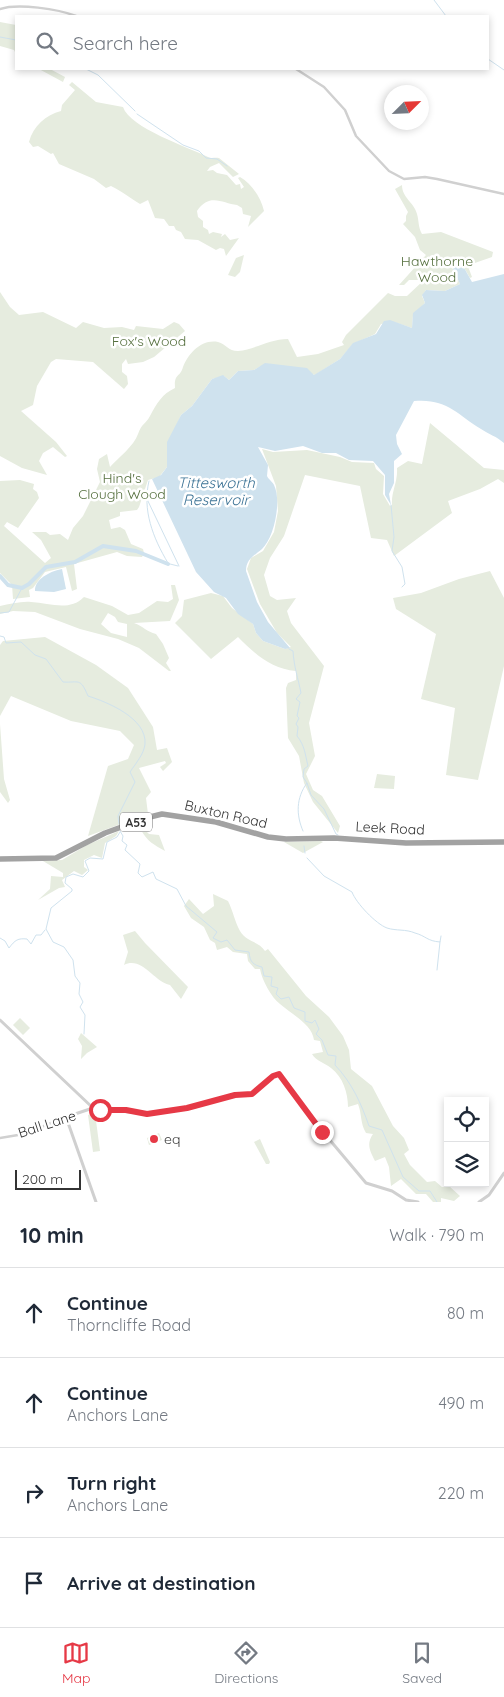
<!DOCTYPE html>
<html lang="en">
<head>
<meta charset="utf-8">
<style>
  body { margin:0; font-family:Quicksand,sans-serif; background:#f2f2f3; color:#1f2937 }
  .controls { position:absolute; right:15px; bottom:15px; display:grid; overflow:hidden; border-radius:0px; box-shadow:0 2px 8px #0003 }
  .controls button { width:45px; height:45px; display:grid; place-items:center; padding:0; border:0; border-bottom:1px solid #e0e1e3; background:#fff; color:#1f2937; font:25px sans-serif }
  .compass { position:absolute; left:384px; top:85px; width:45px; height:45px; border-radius:50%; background:#fff; box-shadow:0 2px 8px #0003; rotate:66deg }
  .scale { position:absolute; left:15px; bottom:12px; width:66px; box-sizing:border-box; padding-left:5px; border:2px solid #333; border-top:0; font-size:14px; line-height:18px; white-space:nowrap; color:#333; -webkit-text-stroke:4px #fff; paint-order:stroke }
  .stop { position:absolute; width:15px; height:15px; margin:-11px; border:4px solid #e63946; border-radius:50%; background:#fff }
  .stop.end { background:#e63946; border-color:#fff; box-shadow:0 1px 5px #0008 }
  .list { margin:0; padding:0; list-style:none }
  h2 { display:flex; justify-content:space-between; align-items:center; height:65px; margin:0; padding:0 20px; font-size:21px }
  h2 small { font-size:16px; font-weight:400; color:#747a83 }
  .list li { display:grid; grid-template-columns:32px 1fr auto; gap:15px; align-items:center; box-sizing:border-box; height:90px; padding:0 20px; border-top:1px solid #e0e1e3 }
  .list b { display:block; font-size:19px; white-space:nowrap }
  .list p { margin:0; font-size:16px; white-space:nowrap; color:#747a83 }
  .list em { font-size:16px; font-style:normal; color:#747a83 }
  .icon { flex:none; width:28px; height:28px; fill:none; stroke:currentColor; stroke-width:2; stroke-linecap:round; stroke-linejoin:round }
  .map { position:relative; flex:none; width:504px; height:1202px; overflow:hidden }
  .search { position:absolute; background:#fff; box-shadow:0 2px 8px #0003; left:15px; right:15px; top:15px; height:55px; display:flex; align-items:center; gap:12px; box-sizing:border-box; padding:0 18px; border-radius:0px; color:#747a83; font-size:19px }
  .sheet { height:425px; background:#fff }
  nav { display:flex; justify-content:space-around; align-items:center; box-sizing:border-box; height:70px; border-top:1px solid #e0e1e3; background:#fff; font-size:14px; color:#747a83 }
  nav a { display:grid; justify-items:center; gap:2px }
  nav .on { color:#e63946 }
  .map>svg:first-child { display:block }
  .green { fill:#e6ecdf; fill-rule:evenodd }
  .water { fill:#cfe2ee }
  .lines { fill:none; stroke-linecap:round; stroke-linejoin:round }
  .stream { stroke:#cfe2ee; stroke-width:1 }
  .river { stroke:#cfe2ee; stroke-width:4 }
  .minor { stroke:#d0d0d0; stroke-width:2.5 }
  .tertiary { stroke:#d0d0d0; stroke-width:3 }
  .trunk { stroke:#a2a2a2; stroke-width:5.5 }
  .route { stroke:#e63946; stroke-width:6 }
  .poi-dot { fill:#e63946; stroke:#fff; stroke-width:2 }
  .labels { text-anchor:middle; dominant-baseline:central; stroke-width:5; stroke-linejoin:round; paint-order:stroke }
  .shield { fill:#fff; stroke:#707070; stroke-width:1 }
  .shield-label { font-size:12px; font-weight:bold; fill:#333 }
  .park-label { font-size:14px; fill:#56703f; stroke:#fff }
  .street-label { font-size:14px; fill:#333; stroke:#fff }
  .poi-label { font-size:14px; fill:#333; stroke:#fff; text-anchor:start }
  .water-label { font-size:15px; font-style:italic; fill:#3f7597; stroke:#fff }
</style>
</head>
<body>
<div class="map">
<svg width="504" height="1202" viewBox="0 0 504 1202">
  <rect width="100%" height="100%" fill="#fff"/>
  <!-- green -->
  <g class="green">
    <polygon points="0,22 16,25 16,54 14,50 0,46"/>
    <polygon points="39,69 50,69 65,77 63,82"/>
    <path d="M72 82 96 102 123 107C130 128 188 147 208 157 211 159 215 157 219 158L239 174 233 177 219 163 210 167 207 171 213 170 217 173 227 175 236 185 240 184 241 189 244 187 238 178 240 177C252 184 261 198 264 211L248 227 251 216 243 214 242 208 237 205C223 204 210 192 197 211L198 217 203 221V227L208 230 209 234 213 232 222 234 221 237 225 234 230 240 239 238 226 256 224 249 220 248 216 250 198 240 185 239 181 232 176 230 174 226H169L164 219 155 218 148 200 140 204C130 198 123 192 111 186L106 188 94 179 59 164 53 153 51 154 38 146 33 147 29 142C33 126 46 115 61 111L62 105 75 90 69 85Z"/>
    <path d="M402 185C402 198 414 202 417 214 419 221 418 227 422 234L441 232 493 252 492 257 472 264 469 269 472 277 470 278 462 264 455 259 453 269 460 284 445 291 426 290 422 296 425 303 413 315 412 328 394 322 381 324 375 334 353 344 340 359 315 375 311 374 309 371 261 366 254 370 238 371 229 380 224 376 212 379 192 406 181 415 167 446V467L159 477 148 480 139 507 137 510 120 512V516L109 520 111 529 120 527 125 530 131 544 143 549 144 553 142 557 127 556 117 552 74 564 77 589 72 591 66 567 45 572 33 588 29 590 30 597 13 599 12 585 0 573V481L20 480 34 484 33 489 37 492 39 498 18 528 7 522 4 526 45 563 51 558 41 540 32 532H46L50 535 60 534 68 540 73 528 83 516 100 482 97 469 99 459 107 454 110 467C118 458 134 446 138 434 142 423 145 425 150 416 157 403 162 394 175 388 174 373 180 378 183 367 188 354 201 339 218 342 226 344 228 351 238 351 256 349 270 339 288 339L297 357 318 354 344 345 342 342 346 335 388 293 395 296H407L424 280H409L404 285H399L426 255 420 250 415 237 403 224 406 221V216L408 212 395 189Z"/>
    <polygon points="244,255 240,272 235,277 228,275 236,258"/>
    <polygon points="0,292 10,307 19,315 43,312 76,328 83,322 104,328 122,327 134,330 136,326 163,329 174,322 179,324 185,331 154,357 143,362 128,364 126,359 122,364 122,372 127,376 128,384 124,389 93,362 56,359 51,362 37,386 33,405 21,411 56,442 67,456 65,457 53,447 43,453 39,461 47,475 22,468 0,456"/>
    <path d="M430 423 484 468 504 470V483L498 479 480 489 448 501 452 513 394 556 387 540 371 538 360 486 305 475 284 536 270 558 264 575 270 596 277 600 296 598 287 611 291 623 324 666 309 723 315 756 306 774 313 790 322 796 340 826 338 833 313 802 304 783 299 756 288 738 286 688 288 683 296 680V671C271 669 255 654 238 637L211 659 175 623 182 616 184 600 211 593 223 596 232 608 253 624 256 633 263 641 285 649 291 647 277 633 260 604 247 569 251 558 263 551 274 532 278 511 276 486 262 449 273 452 307 450 340 457 352 462 374 463 376 469 384 476 383 494 390 506 392 505C391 492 398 482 397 468L408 461 422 464Z"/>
    <polygon points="490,571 504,598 504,666 478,780 446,775 455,708 421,699 436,634 396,609 393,598 421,593 459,579"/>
    <path d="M171 585H175L179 600 170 621 134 623C143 626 147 632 156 634L163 644 169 658 166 663 171 671H169L139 648 118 639 80 629 35 612 13 611 0 614V606C10 604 22 601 31 602 50 603 69 612 84 597L112 606 128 615 139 613 157 601 168 602 173 599ZM108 613 115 617 118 622 127 624V637L111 633 101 624Z"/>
    <polygon points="45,637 96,665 128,688 153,727 157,750 167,748 172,762 163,771 160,767 166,763 165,761 139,768 151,792 146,798 148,814 88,836 108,766 128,759 134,745 120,731 71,721 11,696 0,716 0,645 3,641"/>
    <polygon points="0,724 4,779 10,800 8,803 0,792"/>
    <polygon points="377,774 395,776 394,789 374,788"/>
    <path d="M143 828 149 834 159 835 165 851C154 845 147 841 141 830Z"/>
    <polygon points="119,831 116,836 105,843 102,858 94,855 84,860 84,867 88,870 82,875 74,871 62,880 65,887 59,888 38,900 50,889 51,876 63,877 63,873 43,861 62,860 87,845"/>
    <polygon points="321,841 323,842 303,853 284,842"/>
    <path d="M213 894 228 901C233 911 235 922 240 931 246 942 259 941 265 951L268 949 306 996 329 1017 343 1036 349 1050 351 1069 372 1086 393 1126 404 1138 409 1150 404 1154 410 1165 427 1182 435 1181 442 1187 449 1186 460 1196 454 1201 441 1198V1202H433L426 1194H416L401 1179 391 1186 389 1167 385 1157 375 1161C370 1151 366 1144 373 1134L366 1133C360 1123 362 1114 358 1104L348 1107C348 1093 343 1077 331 1068 325 1063 316 1061 312 1054L323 1052 320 1041 314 1040C312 1024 291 1014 280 1004 271 997 262 980 260 969H255L248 961 247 954 233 952 227 947 217 950 215 943 210 940 204 927 191 918 184 906 189 899 203 914 214 906Z"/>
    <path d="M135 931 145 943 188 987 181 999 170 985C154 982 142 956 124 965L128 952 123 935Z"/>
    <polygon points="20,1018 30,1028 23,1035 13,1025"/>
    <polygon points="81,1033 97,1047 87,1053 81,1059 82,1046 78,1039"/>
    <polygon points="95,1113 100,1151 93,1152 88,1115"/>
    <polygon points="159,1133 162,1140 149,1145 147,1138"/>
    <polygon points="260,1139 270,1162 269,1164 266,1164 254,1142"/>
  </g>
  <!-- water -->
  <g class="water">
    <path d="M455 259 462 264 472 282 504 274V443C496 436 490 435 481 429 457 414 446 398 414 401L396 435 397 444 402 454 394 461V483L389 494 391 505 385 495V475L373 461 349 460 336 453H322L303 446 275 451 258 447 268 465 267 476C269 480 273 482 274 485 282 501 274 538 262 549 254 556 246 559 246 571L257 602 268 622 290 648 285 649 263 641 256 633 253 624 238 614 226 598 214 592 196 572 152 479 161 475 167 467V442L181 415 192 406 212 379 223 375 229 380 238 371 254 370 265 363 307 368 314 375 340 359 353 343 376 334 384 321 390 320 412 328 413 313 425 303 422 295 426 290 445 291 460 284 453 269Z"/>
    <path d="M62 569 66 589 54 592 35 591C34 579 51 571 62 569Z"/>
  </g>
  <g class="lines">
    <!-- stream -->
    <g class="stream">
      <polyline points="434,0 446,16"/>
      <polyline points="0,37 16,40"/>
      <polyline points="488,59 504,70"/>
      <polyline points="86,69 98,75 135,111"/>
      <polyline points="137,114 183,145 199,151 206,158 217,159 227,166"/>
      <path d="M149 481C142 510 153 538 168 563"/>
      <polyline points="146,497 179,566"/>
      <polyline points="391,505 394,537 392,551 402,567 405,584 402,587"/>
      <polyline points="170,564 178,566"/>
      <polyline points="0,613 9,612 22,588"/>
      <path d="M0 636 4 637 6 643 21 642 35 655 46 659 63 682C79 683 80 677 88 696 107 702 147 718 145 744 144 754 136 763 130 772L135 782 118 816 119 824"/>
      <path d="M289 649 293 651C294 667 298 678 301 693L296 699 300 702 297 716 299 718 296 724 298 727 297 736C305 746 305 754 308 766L304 769 303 777 307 783"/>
      <path d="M120 831 123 836 122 841 127 845 125 850 140 864 138 873 142 877 153 872 156 879 177 889 186 906 217 932 213 938 221 942 227 940 235 950 249 952C250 962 253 965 262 967L264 976 272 977 271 986 278 988 276 994 281 999 289 997 294 1008 305 1012V1021L312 1023 315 1020 319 1029 316 1034 322 1040 328 1055 336 1056 335 1065C352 1083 361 1103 369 1126L382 1130 403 1177 419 1191H430L437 1202"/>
      <path d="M303 831C296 815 296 798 307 783L311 795 324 809 336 834 338 835"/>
      <polyline points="304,846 305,853"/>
      <path d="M307 858 324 876 352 892C356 903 376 924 387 928 396 931 406 929 415 933 426 936 427 941 440 942L441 936"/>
      <path d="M0 938 5 941 9 948C15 940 18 938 27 939L31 944 36 935H41L45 930"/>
      <polyline points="437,970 440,942"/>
      <polyline points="84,1034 85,1015 80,1007 83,1002 79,994 80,983 75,976 73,960 64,947 53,942 46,929 51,908 72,891 72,889 65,883 66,877 73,874 83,877 89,871 85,861 90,858 103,859 107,842 117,837 120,832"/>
    </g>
    <!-- river -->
    <polyline class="river" points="0,576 8,585 22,588 29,584 46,567 75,562 103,546 136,551 168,564"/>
    <!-- minor -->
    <g class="minor">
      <path d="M0 9C18 3 58 9 76 16"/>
      <polyline points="296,69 324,87 345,110 356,136 389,171 404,179 425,177 437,179 504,194"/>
      <polyline points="0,1138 24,1134 66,1117"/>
    </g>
    <!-- tertiary -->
    <g class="tertiary">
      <polyline points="0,1020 93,1108 147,1114 187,1108 235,1095 255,1093 273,1076 281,1075 313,1120 366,1183 392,1191 406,1200 418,1202"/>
      <polyline points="93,1108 66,1117 96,1202"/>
      <polyline points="479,1202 489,1195 504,1173"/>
    </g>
    <!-- trunk -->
    <polyline class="trunk" points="0,859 56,858 105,833 146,818 162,814 216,822 268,837 286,839 334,838 406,843 504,842"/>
  </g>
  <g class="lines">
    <!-- route -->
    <polyline class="route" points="100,1110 126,1110 147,1114 187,1108 235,1095 252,1094 273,1076 279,1074 322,1132"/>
  </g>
  <!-- markers -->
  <circle class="poi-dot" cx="154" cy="1139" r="5"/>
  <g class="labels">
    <!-- shield labels -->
    <rect class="shield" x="120" y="812.5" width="32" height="19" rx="4"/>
    <g class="shield-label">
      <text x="136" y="822">A53</text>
    </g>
    <!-- park labels -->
    <g class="park-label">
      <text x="437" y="261">Hawthorne<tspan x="437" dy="16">Wood</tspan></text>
      <text x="149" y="341">Fox's Wood</text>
      <text x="122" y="478">Hind's<tspan x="122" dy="16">Clough Wood</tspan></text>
    </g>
    <!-- street labels -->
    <g class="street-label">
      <text transform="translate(226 814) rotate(13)">Buxton Road</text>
      <text transform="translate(390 828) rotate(3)">Leek Road</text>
      <text transform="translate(47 1124) rotate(-18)">Ball Lane</text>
    </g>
    <!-- poi labels -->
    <g class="poi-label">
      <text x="164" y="1139">eq</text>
    </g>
    <!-- water labels -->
    <g class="water-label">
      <text x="216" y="482">Tittesworth<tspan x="216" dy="17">Reservoir</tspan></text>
    </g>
  </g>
</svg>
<div class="controls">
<button><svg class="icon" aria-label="locate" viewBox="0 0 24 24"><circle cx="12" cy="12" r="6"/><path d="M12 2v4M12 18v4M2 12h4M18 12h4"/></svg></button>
<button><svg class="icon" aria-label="layers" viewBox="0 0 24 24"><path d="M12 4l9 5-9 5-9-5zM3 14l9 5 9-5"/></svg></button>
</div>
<svg class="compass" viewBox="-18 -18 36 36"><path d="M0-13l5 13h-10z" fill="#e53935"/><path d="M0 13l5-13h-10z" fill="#747a83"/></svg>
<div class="scale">200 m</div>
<div class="stop" style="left:100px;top:1110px"></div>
<div class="stop end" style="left:322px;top:1132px"></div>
<div class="search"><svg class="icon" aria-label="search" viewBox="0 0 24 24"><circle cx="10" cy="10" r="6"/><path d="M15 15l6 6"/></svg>Search here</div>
</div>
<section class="sheet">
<h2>10 min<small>Walk · 790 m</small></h2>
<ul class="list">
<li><svg class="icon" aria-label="ahead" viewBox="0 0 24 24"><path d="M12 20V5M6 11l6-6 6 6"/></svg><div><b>Continue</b><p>Thorncliffe Road</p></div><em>80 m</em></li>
<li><svg class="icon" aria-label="ahead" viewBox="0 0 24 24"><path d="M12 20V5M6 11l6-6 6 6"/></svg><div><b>Continue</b><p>Anchors Lane</p></div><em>490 m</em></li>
<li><svg class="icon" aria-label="right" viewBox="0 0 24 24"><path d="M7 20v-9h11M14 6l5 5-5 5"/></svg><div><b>Turn right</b><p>Anchors Lane</p></div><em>220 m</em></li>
<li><svg class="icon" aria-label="arrive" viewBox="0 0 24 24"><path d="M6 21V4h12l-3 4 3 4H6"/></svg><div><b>Arrive at destination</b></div></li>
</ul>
</section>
<nav>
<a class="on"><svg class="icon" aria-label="map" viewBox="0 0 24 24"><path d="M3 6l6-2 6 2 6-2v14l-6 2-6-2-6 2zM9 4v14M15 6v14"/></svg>Map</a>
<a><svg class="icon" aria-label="directions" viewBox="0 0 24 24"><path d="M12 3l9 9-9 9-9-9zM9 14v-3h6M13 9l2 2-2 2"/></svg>Directions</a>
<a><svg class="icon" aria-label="saved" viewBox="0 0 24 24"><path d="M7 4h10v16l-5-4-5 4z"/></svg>Saved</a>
</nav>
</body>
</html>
